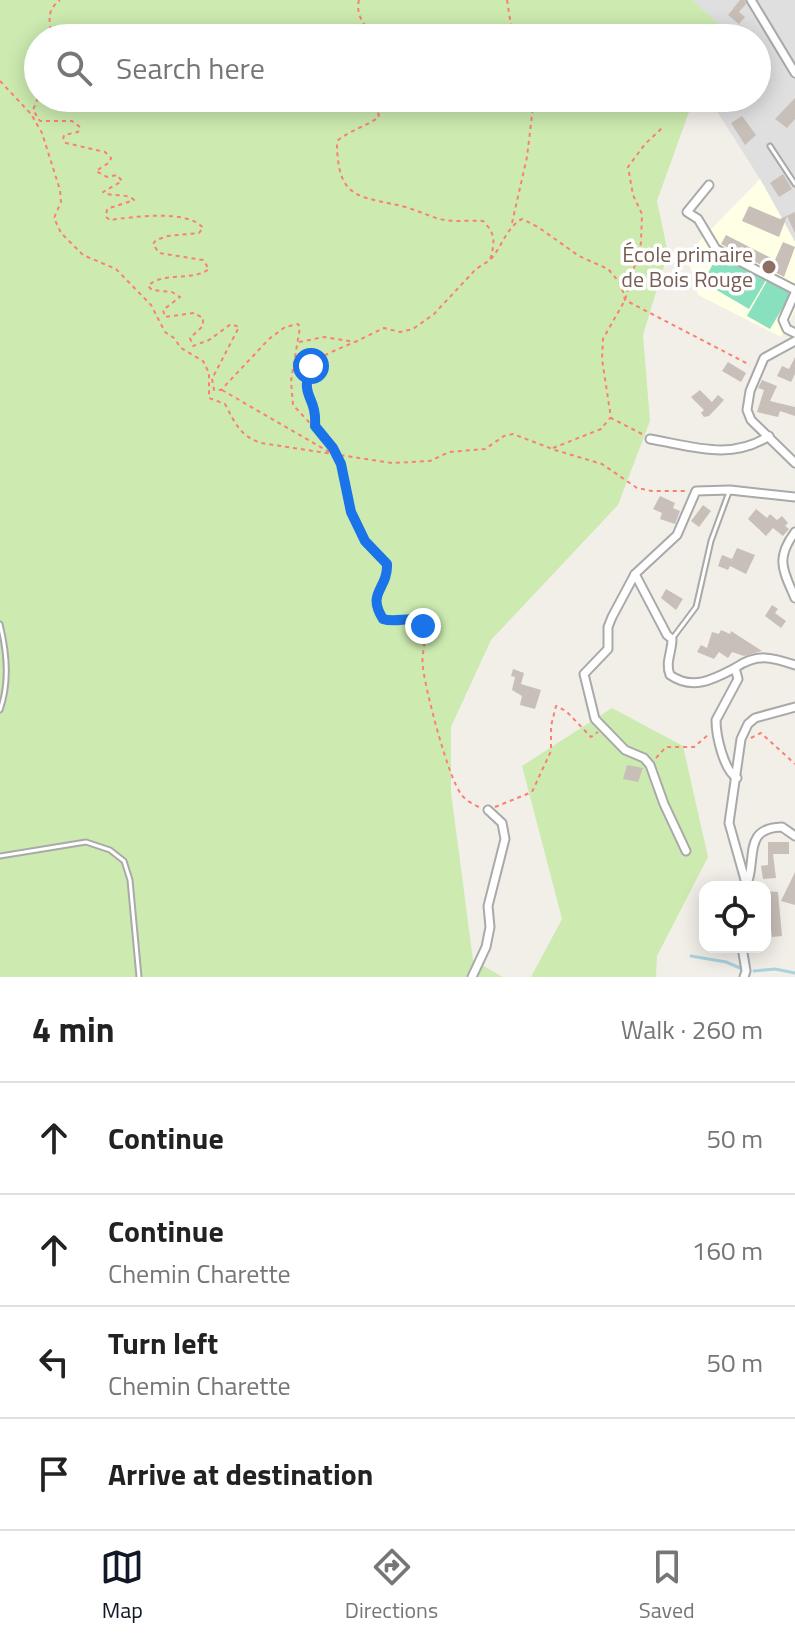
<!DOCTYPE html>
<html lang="en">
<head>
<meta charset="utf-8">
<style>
  body { margin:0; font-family:"Titillium Web",sans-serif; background:#f6f6f6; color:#222 }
  .controls { position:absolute; right:24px; bottom:24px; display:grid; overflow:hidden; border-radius:16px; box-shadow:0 4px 20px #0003 }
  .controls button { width:72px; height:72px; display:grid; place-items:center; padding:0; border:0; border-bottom:2px solid #e0e0e0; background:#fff; color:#222; font:40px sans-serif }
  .stop { position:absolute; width:24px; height:24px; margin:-18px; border:6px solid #1a73e8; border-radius:50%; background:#fff }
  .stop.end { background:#1a73e8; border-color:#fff; box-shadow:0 2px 8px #0008 }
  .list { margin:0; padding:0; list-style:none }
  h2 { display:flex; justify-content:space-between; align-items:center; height:104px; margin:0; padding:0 32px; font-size:34px }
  h2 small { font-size:26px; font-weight:400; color:#767676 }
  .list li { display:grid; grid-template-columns:52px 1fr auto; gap:24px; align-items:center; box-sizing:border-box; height:112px; padding:0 32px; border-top:2px solid #e0e0e0 }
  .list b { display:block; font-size:30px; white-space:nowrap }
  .list p { margin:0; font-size:26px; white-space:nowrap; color:#767676 }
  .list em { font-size:26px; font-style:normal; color:#767676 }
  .icon { flex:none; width:44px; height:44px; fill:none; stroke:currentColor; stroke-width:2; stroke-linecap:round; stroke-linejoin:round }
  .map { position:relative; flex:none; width:795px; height:977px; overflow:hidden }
  .search { position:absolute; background:#fff; box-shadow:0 4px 20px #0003; left:24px; right:24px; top:24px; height:88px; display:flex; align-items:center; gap:20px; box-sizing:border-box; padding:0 28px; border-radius:44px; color:#767676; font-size:30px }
  .sheet { height:552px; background:#fff }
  nav { display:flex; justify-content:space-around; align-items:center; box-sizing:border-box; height:112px; border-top:2px solid #e0e0e0; background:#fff; font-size:22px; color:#767676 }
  nav a { display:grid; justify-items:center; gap:4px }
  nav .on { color:#111827 }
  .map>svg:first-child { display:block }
  .residential { fill:#e0dfdf }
  .education { fill:#ffffe5 }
  .grass { fill:#cdebb0 }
  .pitch { fill:#88e0be }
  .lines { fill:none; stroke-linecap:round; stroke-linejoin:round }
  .stream { stroke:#aad3df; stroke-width:3 }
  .building { fill:#c7bfb8 }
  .lane-casing { stroke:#a9a9a9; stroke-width:7 }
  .street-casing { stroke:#a9a9a9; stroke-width:11 }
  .path { stroke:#fa8072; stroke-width:2; stroke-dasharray:4 4; stroke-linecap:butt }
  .lane { stroke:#fff; stroke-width:3 }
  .street { stroke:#fff; stroke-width:7 }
  .route { stroke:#1a73e8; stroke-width:10 }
  .education-dot { fill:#8d6e63; stroke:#fff; stroke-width:3 }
  .labels { text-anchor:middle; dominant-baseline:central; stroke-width:7; stroke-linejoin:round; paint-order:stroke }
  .education-label { font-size:22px; fill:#785e54; stroke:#fff; text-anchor:end }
</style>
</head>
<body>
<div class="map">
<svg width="795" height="977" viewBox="0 0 795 977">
  <rect width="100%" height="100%" fill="#f2efe9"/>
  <!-- residential -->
  <polygon class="residential" points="678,0 795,0 795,242 760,179 713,105 725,98 757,98 757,38 702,38"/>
  <!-- education -->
  <polygon class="education" points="760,179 795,242 795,311 781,337 698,295 687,254"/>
  <!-- grass -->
  <g class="grass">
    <polygon points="0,0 692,0 720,25 716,38 38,38 38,98 694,98 657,201 668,253 643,335 650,421 618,505 491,640 451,727 451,792 473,960 503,977 0,977"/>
    <polygon points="612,708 683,746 708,857 657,956 656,977 531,977 562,919 522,766"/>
  </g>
  <!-- pitch -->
  <g class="pitch">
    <polygon points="719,253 766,280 749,309 703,282"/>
    <polygon points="767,281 791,294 770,329 747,316"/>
  </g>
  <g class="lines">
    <!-- stream -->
    <g class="stream">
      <polyline points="691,956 726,962 740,968"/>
      <polyline points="754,971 775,969 795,973"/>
    </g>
  </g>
  <!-- building -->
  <g class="building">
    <polygon points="740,0 745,0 746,4 739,12 745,17 739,24 728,15"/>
    <polygon points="795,98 795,119 787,128 775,119"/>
    <polygon points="742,116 756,135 745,145 731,123"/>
    <polygon points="783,174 792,189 779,197 770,183"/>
    <polygon points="749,206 780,219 795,212 795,233 787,216 779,237 742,221"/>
    <polygon points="726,235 775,260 783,242 795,247 784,277 721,244"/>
    <polygon points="795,357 795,374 791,382 777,376 782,366 789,369"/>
    <polygon points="728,362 746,373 741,382 722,371"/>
    <polygon points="762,380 777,386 770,401 795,407 795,416 780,411 778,417 757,412 764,390 758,388"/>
    <polygon points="700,390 712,402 718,395 724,400 709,416 704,417 701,413 704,410 691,397"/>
    <polygon points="660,496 675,503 673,508 680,511 675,524 660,519 662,513 653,509"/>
    <polygon points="703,505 711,511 699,527 691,521"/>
    <polygon points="756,509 767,518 770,514 777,520 782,516 788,523 785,526 789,529 783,536 773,528 766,536 748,519"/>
    <polygon points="737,548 755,555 746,574 730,566 728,570 718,566 722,555 732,559"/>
    <polygon points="666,589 683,599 676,610 661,598"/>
    <polygon points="772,605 778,609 775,613 786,621 781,628 765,616"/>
    <polygon points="721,630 730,634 731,631 762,651 744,656 732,652 728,658 719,652 714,659 697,652 701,645 707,648 712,632 719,634"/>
    <polygon points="513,669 524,673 521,684 541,690 535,709 520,705 522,696 512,690 515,677 511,676"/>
    <polygon points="627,765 643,768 638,782 623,779"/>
    <polygon points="768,842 789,842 789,854 773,854 776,878 763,879 761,866 768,865"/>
    <polygon points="795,872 795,905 781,901"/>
    <polygon points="765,891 778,892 782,936 772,937 770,922 765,923"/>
  </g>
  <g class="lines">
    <!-- lane casing -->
    <g class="lane-casing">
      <g id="lane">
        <polyline points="770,146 795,184"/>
        <path d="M0 624C7 652 10 682 0 710"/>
        <polyline points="672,639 696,607 711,541 729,492"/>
        <polyline points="0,856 86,842 110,850 124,861 130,880 139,977"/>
      </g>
    </g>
    <!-- street casing -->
    <g class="street-casing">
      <g id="street">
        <polyline points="751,0 795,73"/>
        <polyline points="709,185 687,212 698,219 716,249 795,290"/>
        <polyline points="795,293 783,320 787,329 795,333"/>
        <polyline points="795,341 764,358 750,391 747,410 751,420 795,463"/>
        <path d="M650 439C692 446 730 461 769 436"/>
        <path d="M795 532C775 559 783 570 795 598"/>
        <path d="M635 574 667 635 672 639C672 652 665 663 670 675 693 691 714 679 735 668"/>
        <path d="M737 778C724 771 716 736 716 720L738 679 735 668C757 653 771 657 795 665"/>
        <polyline points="686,851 664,804 650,765 644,758 625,750 595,719 584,674 608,649 608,627 612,617 635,574 677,535 696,491 730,490 795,497"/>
        <path d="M748 881C756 856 744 828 782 827L795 836"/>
        <polyline points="747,887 729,823 741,739 748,724 755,718 795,707"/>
        <polyline points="742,947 746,971 744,977"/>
        <polyline points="472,977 486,947 490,927 488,906 505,839 502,823 488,810"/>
      </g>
    </g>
    <!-- path -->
    <g class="path">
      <path d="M359 0C355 16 366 27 375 38"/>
      <polyline points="507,0 513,38"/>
      <path d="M52 38C50 21 45 12 60 0"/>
      <path d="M0 81 31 114 42 133 60 190 61 202 54 218 61 233 83 255 116 269 151 305 165 332 174 338 181 348 203 361 209 373V398L225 404C235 423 240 436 261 443L392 463 430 461 449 452 485 449 504 436 513 434 555 450 602 464 637 488 652 491H687"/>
      <path d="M38 98 33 110 40 121H72L80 127 78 132 64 135 63 140 66 143 105 152 111 158 110 162 96 171 107 177 117 175 122 181 103 192C113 198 125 192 134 200L107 209 106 217 110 220C133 217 188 209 203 228L199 233 168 236 156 240 153 244 159 253 203 260 209 269C192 282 163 271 148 286L152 290 172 292 180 297 163 310 165 317 194 313 203 318V326L190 338 193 346 209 340 231 324 239 327 212 379 214 390H221L269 339 285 327 298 324 300 327 291 381 293 405 333 448 341 464 351 512 365 541 387 564 386 578 375 600C379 631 398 614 419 620 431 637 420 650 423 668 426 692 448 777 461 794 465 800 474 805 481 808"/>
      <polyline points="512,223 527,157 534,98"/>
      <path d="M491 259C502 246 507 227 522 219L538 227 579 256 608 269 621 284 625 300 750 365"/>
      <path d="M299 342 324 337 355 342 384 328 400 332 413 329 434 314 476 269 490 260C495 242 496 234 483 221 471 220 457 222 445 220 433 218 421 212 409 208 362 195 337 204 337 141 350 130 365 127 379 117L375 98"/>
      <polyline points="222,390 331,453"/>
      <path d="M315 425C317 403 308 404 305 388 300 359 335 352 354 342"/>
      <polyline points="642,434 611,418 602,359 603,339 625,300 641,243 642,214 633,195 628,167 645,144 663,127"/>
      <polyline points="553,448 601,429 610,418"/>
      <polyline points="751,738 761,733 795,764"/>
      <polyline points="656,758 666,747 694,747 708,735"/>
      <polyline points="495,807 532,792 551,751 551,726 556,706 566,711 591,737 598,732"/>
    </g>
    <!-- lane -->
    <use href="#lane" class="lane"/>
    <!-- street -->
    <use href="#street" class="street"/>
  </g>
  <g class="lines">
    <!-- route -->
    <path class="route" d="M311 366C299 399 317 394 315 426L333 448 341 464 351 512 365 541 387 564C388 590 366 592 383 619 395 623 407 617 419 620L423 626"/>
  </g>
  <!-- markers -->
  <circle class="education-dot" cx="769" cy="267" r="8"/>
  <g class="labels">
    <!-- education labels -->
    <g class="education-label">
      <text x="753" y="254">École primaire<tspan x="753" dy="25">de Bois Rouge</tspan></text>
    </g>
  </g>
</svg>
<div class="controls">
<button><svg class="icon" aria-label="locate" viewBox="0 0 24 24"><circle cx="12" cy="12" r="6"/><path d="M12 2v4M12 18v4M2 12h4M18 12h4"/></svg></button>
</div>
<div class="stop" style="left:311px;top:366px"></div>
<div class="stop end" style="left:423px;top:626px"></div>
<div class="search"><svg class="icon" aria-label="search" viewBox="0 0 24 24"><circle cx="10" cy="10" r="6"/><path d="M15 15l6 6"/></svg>Search here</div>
</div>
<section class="sheet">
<h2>4 min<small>Walk · 260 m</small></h2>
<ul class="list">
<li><svg class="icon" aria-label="ahead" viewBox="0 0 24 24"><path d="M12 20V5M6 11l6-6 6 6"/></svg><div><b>Continue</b></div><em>50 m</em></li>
<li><svg class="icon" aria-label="ahead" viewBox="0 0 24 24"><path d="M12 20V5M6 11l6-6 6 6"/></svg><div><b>Continue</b><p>Chemin Charette</p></div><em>160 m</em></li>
<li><svg class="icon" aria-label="left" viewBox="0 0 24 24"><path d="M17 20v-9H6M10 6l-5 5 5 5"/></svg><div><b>Turn left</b><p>Chemin Charette</p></div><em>50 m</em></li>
<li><svg class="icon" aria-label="arrive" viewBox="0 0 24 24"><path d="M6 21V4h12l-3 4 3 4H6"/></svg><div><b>Arrive at destination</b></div></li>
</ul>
</section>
<nav>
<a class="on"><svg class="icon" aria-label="map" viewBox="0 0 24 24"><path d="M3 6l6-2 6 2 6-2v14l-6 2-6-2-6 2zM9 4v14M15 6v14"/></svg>Map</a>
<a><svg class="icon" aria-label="directions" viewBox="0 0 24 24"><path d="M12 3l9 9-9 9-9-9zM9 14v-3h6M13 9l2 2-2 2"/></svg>Directions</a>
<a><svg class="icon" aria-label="saved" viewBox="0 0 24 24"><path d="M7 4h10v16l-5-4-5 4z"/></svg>Saved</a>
</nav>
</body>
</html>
